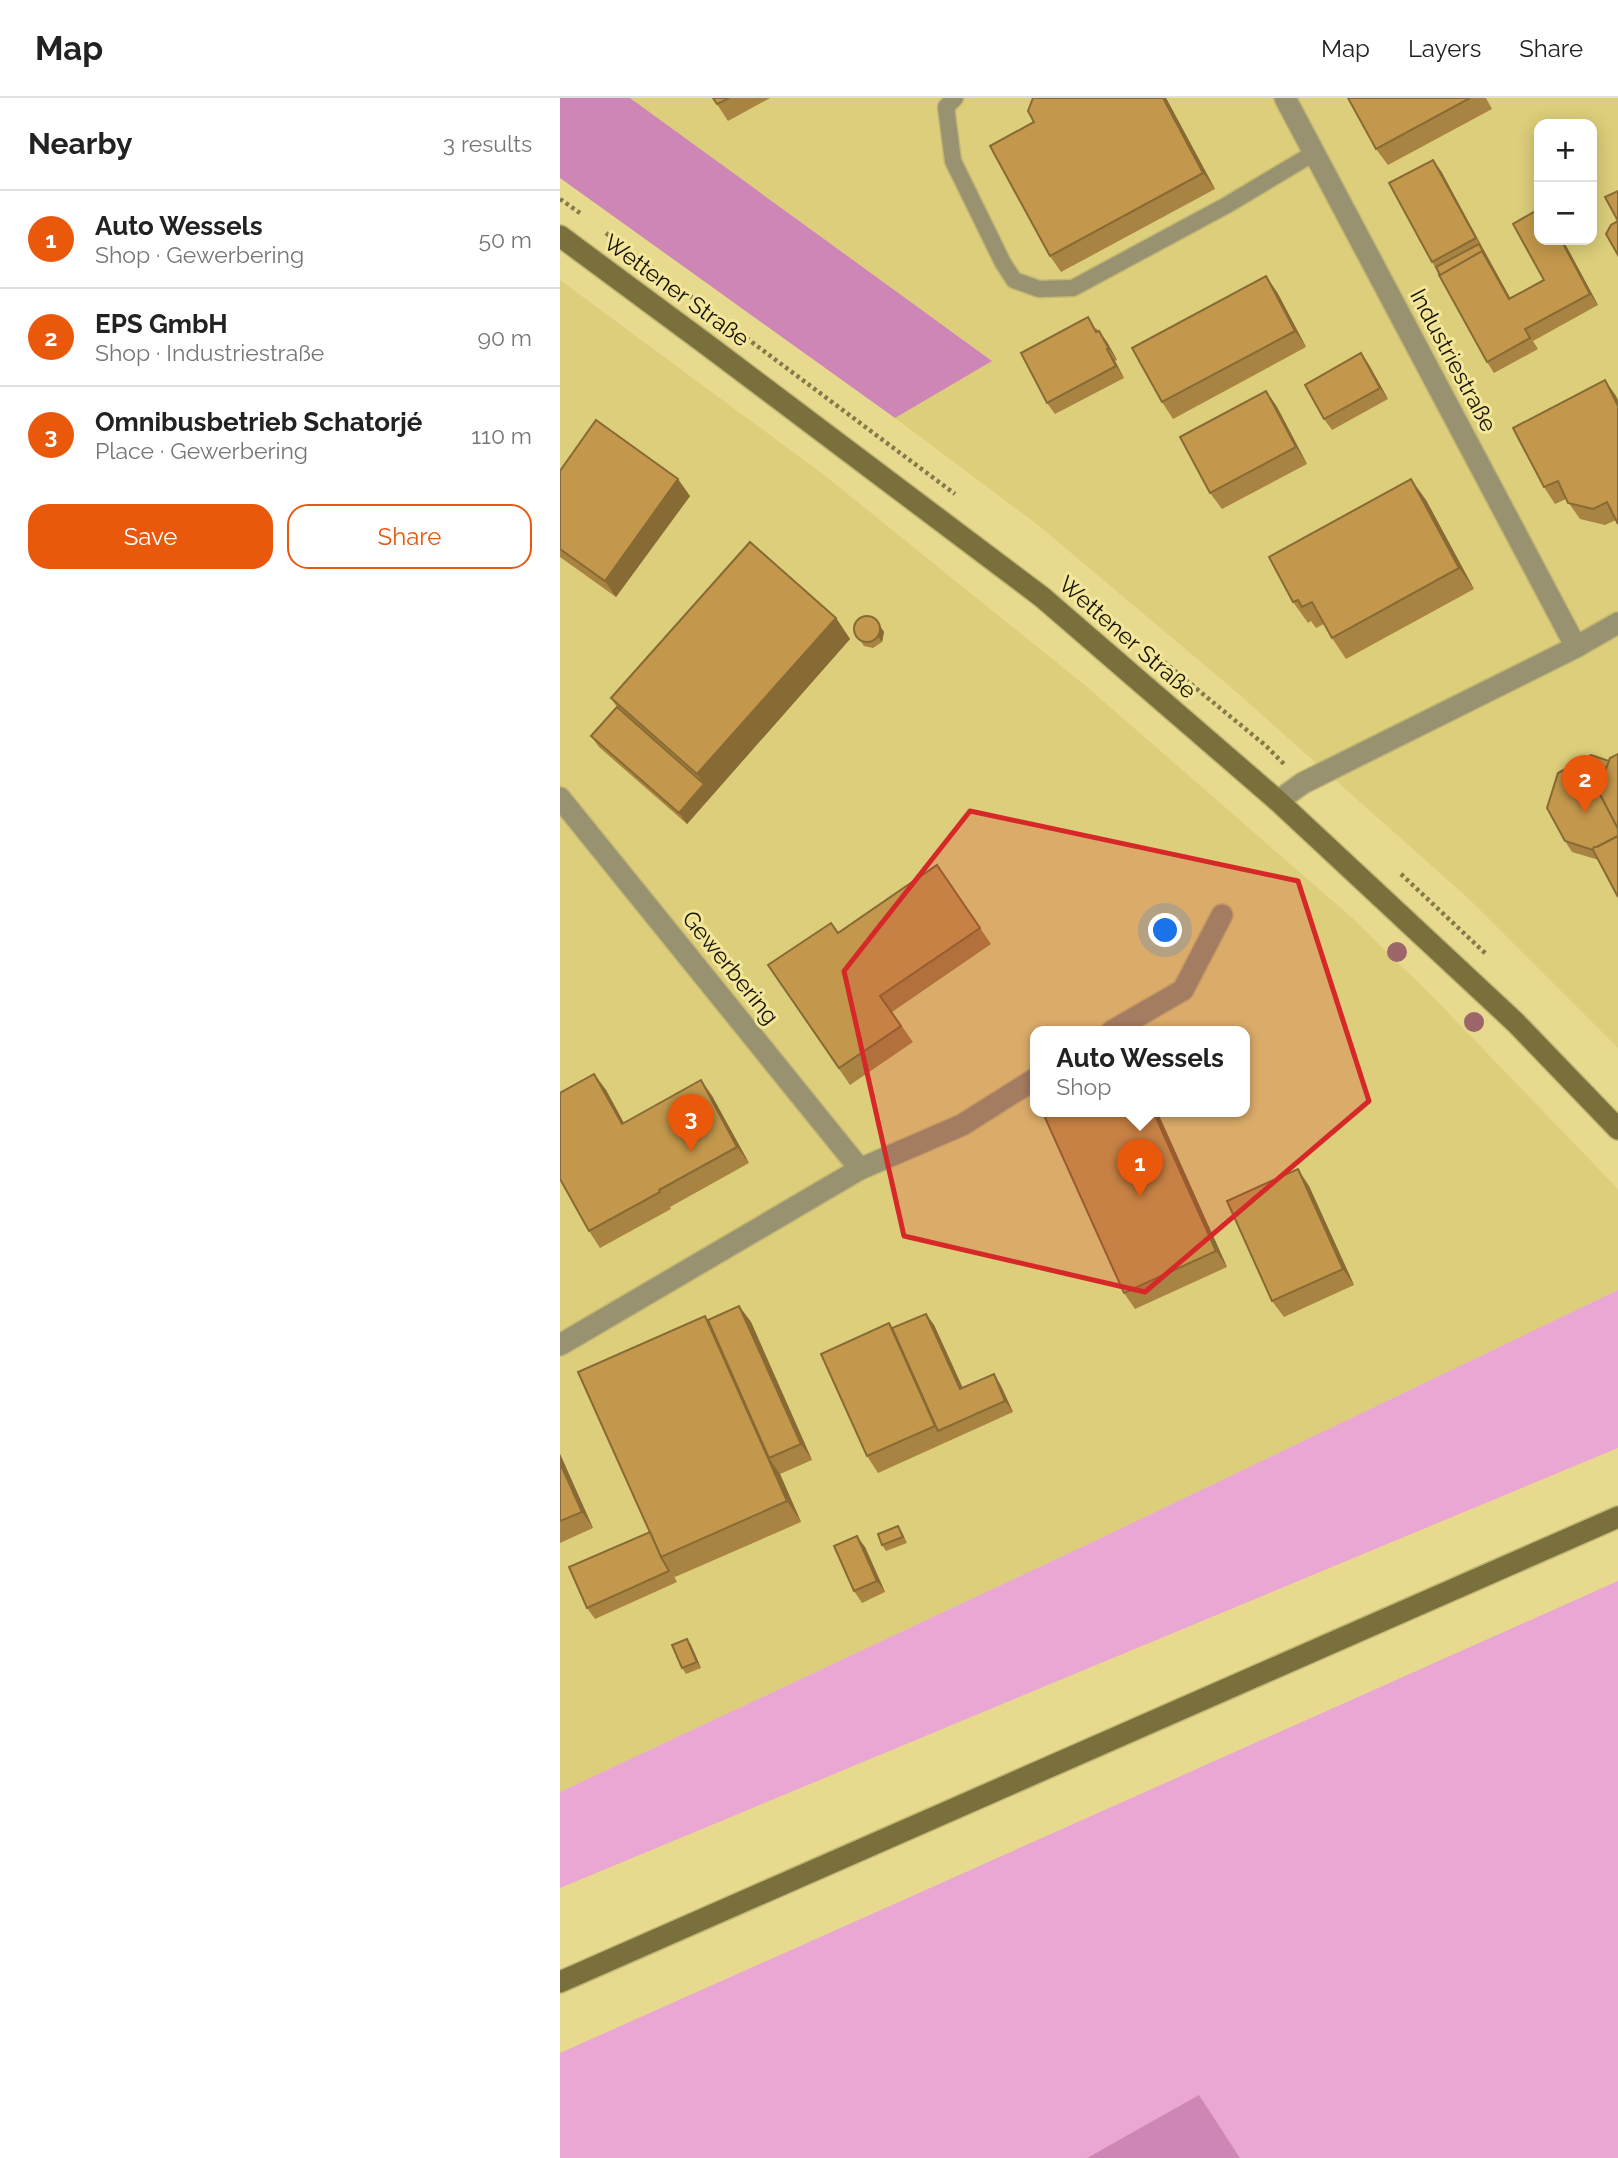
<!DOCTYPE html>
<html lang="en">
<head>
<meta charset="utf-8">
<style>
  body { margin:0; font-family:Raleway,sans-serif; background:#f6f6f6; color:#222 }
  .controls { position:absolute; right:21px; top:21px; display:grid; overflow:hidden; border-radius:14px; box-shadow:0 4px 18px #0003 }
  .controls button { width:63px; height:63px; display:grid; place-items:center; padding:0; border:0; border-bottom:2px solid #e0e0e0; background:#fff; color:#222; font:35px sans-serif }
  .you { position:absolute; left:606px; top:833px; width:24px; height:24px; margin:-18px; border:5px solid #fff; border-radius:50%; background:#1a73e8; box-shadow:0 0 0 10px #1a73e833 }
  .badge { display:grid; place-items:center; width:46px; height:46px; border-radius:50%; background:#ea580c; color:#fff; font-size:23px; font-weight:700 }
  .pin { position:absolute; translate:-50% -58px; filter:drop-shadow(0 2px 4px #0008) }
  .pin::after { content:''; position:absolute; top:37px; width:24px; height:21px; background:inherit; clip-path:polygon(0 0,100% 0,50% 100%) }
  .popup { position:absolute; left:470px; top:928px; width:220px; height:91px; box-sizing:border-box; display:grid; place-content:center; border-radius:14px; background:#fff; filter:drop-shadow(0 2px 5px #0005); font-size:23px; white-space:nowrap; color:#767676 }
  .popup b { font-size:26px; color:#222 }
  .popup::after { content:''; position:absolute; left:50%; top:100%; margin-left:-14px; border:14px solid transparent; border-top-color:#fff }
  .list { margin:0; padding:0; list-style:none }
  h2 { display:flex; justify-content:space-between; align-items:center; height:91px; margin:0; padding:0 28px; font-size:30px }
  h2 small { font-size:23px; font-weight:400; color:#767676 }
  .list li { display:grid; grid-template-columns:46px 1fr auto; gap:21px; align-items:center; box-sizing:border-box; height:98px; padding:0 28px; border-top:2px solid #e0e0e0 }
  .list b { display:block; font-size:26px; white-space:nowrap }
  .list p { margin:0; font-size:23px; white-space:nowrap; color:#767676 }
  .list em { font-size:23px; font-style:normal; color:#767676 }
  .actions { display:flex; gap:14px; padding:21px 28px }
  .actions a { flex:1; padding:16px 0; border:2px solid #ea580c; border-radius:21px; text-align:center; font-size:24px; color:#ea580c }
  .actions .main { background:#ea580c; color:#fff }
  .map { position:relative; flex:none; width:1058px; height:2060px; overflow:hidden }
  header { display:flex; align-items:center; gap:42px; box-sizing:border-box; height:98px; padding:0 35px; background:#fff; border-bottom:2px solid #e0e0e0 }
  header strong { font-size:33px }
  nav { display:flex; gap:38px; margin-inline-start:auto; font-size:24px }
  main { display:flex }
  aside { flex:1; background:#fff }
  .map>svg:first-child { display:block }
  .built { fill:#dcce7a; fill-rule:evenodd }
  .green { fill:#eaa7d3 }
  .forest { fill:#ce86b6 }
  .lines { fill:none; stroke-linecap:round; stroke-linejoin:round }
  .lane-casing { stroke:#c1b674; stroke-width:19 }
  .street-casing { stroke:#c1b674; stroke-width:24 }
  .secondary-casing { stroke:#c1b674; stroke-width:24 }
  .path { stroke:#837b4a; stroke-width:4.5; stroke-dasharray:3.5 3.5; stroke-linecap:butt }
  .lane { stroke:#989270; stroke-width:16 }
  .street { stroke:#989270; stroke-width:21 }
  .secondary { stroke:#79703c; stroke-width:21 }
  .tree { fill:#9d666a }
  .wall { fill:#a88341 }
  .shaded-wall { fill:#886a35 }
  .building { fill:#c3984c; stroke:#886a35; stroke-width:2 }
  .marked { fill:#d62828; fill-opacity:0.2; stroke:#d62828; stroke-width:5; stroke-linejoin:round }
  .labels { text-anchor:middle; dominant-baseline:central; stroke-width:6; stroke-linejoin:round; paint-order:stroke }
  .street-label { font-size:23px; fill:#161300; stroke:#f4e79b }
</style>
</head>
<body>
<header>
<strong>Map</strong>
<nav><a>Map</a><a>Layers</a><a>Share</a></nav>
</header>
<main>
<aside>
<h2>Nearby<small>3 results</small></h2>
<ul class="list">
<li><span class="badge">1</span><div><b>Auto Wessels</b><p>Shop · Gewerbering</p></div><em>50 m</em></li>
<li><span class="badge">2</span><div><b>EPS GmbH</b><p>Shop · Industriestraße</p></div><em>90 m</em></li>
<li><span class="badge">3</span><div><b>Omnibusbetrieb Schatorjé</b><p>Place · Gewerbering</p></div><em>110 m</em></li>
</ul>
<div class="actions"><a class="main">Save</a><a>Share</a></div>
</aside>
<div class="map">
<svg width="1058" height="2060" viewBox="0 0 1058 2060">
  <rect width="100%" height="100%" fill="#e7da8e"/>
  <!-- built -->
  <g class="built">
    <path d="M70 0H1058V950L908 800 673 591 478 427 335 320 431 262ZM979 26H1032V142H979Z"/>
    <path d="M0 182 264 377 527 589 791 819 872 898 1058 1091V1192L539 1441 0 1694ZM475 933H685V1013H475Z"/>
  </g>
  <!-- green -->
  <g class="green">
    <polygon points="1058,1192 1058,1350 0,1790 0,1694 539,1441"/>
    <polygon points="1058,1483 1058,2060 680,2060 639,1998 527,2060 0,2060 0,1955"/>
  </g>
  <!-- forest -->
  <g class="forest">
    <polygon points="0,0 70,0 432,263 335,320 0,80"/>
    <polygon points="639,1997 680,2060 527,2060"/>
  </g>
  <g class="lines">
    <!-- lane casing -->
    <g class="lane-casing">
      <polyline id="lane" points="395,0 386,9 393,63 443,165 454,182 479,191 513,190 667,107 754,55"/>
    </g>
    <!-- street casing -->
    <g class="street-casing">
      <g id="street">
        <polyline points="725,0 1016,549"/>
        <polyline points="0,700 300,1071 0,1247"/>
        <polyline points="718,703 743,685 1016,549 1058,525"/>
        <polyline points="552,933 623,892 662,817"/>
        <polyline points="300,1071 402,1027 475,981"/>
      </g>
    </g>
    <!-- secondary casing -->
    <g class="secondary-casing">
      <g id="secondary">
        <polyline points="0,138 146,246 482,499 718,703 956,925 1058,1031"/>
        <polyline points="0,1884 1058,1419"/>
      </g>
    </g>
    <!-- path -->
    <g class="path">
      <polyline points="0,101 20,115"/>
      <polyline points="46,135 395,396"/>
      <polyline points="593,555 705,647 725,667"/>
      <polyline points="841,776 926,856"/>
    </g>
    <!-- lane -->
    <use href="#lane" class="lane"/>
    <!-- street -->
    <use href="#street" class="street"/>
    <!-- secondary -->
    <use href="#secondary" class="secondary"/>
  </g>
  <!-- trees -->
  <g class="tree">
    <circle cx="837" cy="854" r="10"/>
    <circle cx="914" cy="924" r="10"/>
  </g>
  <!-- wall -->
  <g class="wall">
    <polygon points="153,0 210,0 168,23"/>
    <polygon points="473,0 606,0 655,91 501,174 490,158"/>
    <polygon points="788,0 926,0 932,11 828,67 816,51"/>
    <polygon points="881,73 950,200 984,182 1003,142 1038,207 973,243 978,251 934,275 927,264 872,164"/>
    <polygon points="717,194 746,249 613,321 602,304"/>
    <polygon points="536,230 547,244 557,262 555,263 564,280 495,316 487,305"/>
    <polygon points="801,255 809,267 828,301 772,332 764,321"/>
    <polygon points="706,293 717,309 747,366 662,411 650,395"/>
    <polygon points="1056,298 1056,422 1045,427 1020,421 1006,401 995,406 984,389"/>
    <polygon points="0,373 130,398 56,499 0,459"/>
    <polygon points="866,402 914,491 786,561 772,540 764,526 756,530 751,523 748,525 733,504"/>
    <polygon points="276,520 290,541 127,726 39,649 31,638 57,609 51,600"/>
    <polygon points="314,520 324,534 322,544 313,550 304,548 294,534"/>
    <polygon points="998,675 1039,762 1012,754 1005,743"/>
    <polygon points="377,767 431,846 332,914 353,944 290,987 208,867 278,835"/>
    <polygon points="34,976 46,992 64,1025 141,982 152,998 189,1065 110,1109 111,1111 40,1150 29,1133"/>
    <polygon points="597,1013 667,1169 575,1211 564,1195"/>
    <polygon points="749,1088 794,1187 724,1219 712,1203"/>
    <polygon points="179,1208 191,1224 252,1362 220,1376 241,1424 115,1479 114,1478 117,1484 35,1521 27,1510 90,1434 145,1218 148,1222"/>
    <polygon points="366,1216 374,1227 403,1290 434,1276 441,1288 453,1314 318,1375 307,1358"/>
    <polygon points="0,1356 33,1430 0,1445"/>
    <polygon points="342,1434 347,1445 326,1453 322,1447"/>
    <polygon points="305,1449 325,1494 302,1505 294,1493"/>
    <polygon points="127,1541 131,1547 141,1570 126,1576 122,1570"/>
  </g>
  <!-- shaded-wall -->
  <g class="shaded-wall">
    <polygon points="603,0 606,0 655,91 643,75"/>
    <polygon points="873,62 881,73 923,151 916,140"/>
    <polygon points="1001,142 1003,142 1038,207 1030,196"/>
    <polygon points="919,146 923,151 957,212 949,201 922,153"/>
    <polygon points="706,178 717,194 746,249 735,233"/>
    <polygon points="539,233 547,244 557,262 549,251"/>
    <polygon points="547,251 555,263 564,280 556,268"/>
    <polygon points="801,255 809,267 828,301 820,290"/>
    <polygon points="1045,282 1056,298 1058,302 1058,308"/>
    <polygon points="706,293 717,309 747,366 736,349"/>
    <polygon points="118,381 130,398 56,499 45,483"/>
    <polygon points="851,381 866,402 914,491 899,470"/>
    <polygon points="276,520 290,541 127,726 119,715 144,687 137,676"/>
    <polygon points="320,528 324,534 322,544 318,538"/>
    <polygon points="34,976 46,992 73,1042 62,1026"/>
    <polygon points="141,982 152,998 189,1065 177,1049"/>
    <polygon points="593,1013 597,1013 667,1169 656,1153"/>
    <polygon points="738,1071 749,1088 794,1187 783,1171"/>
    <polygon points="179,1208 191,1224 252,1362 241,1346"/>
    <polygon points="366,1216 374,1227 408,1302 400,1291"/>
    <polygon points="145,1218 159,1238 209,1360 220,1376 241,1424 227,1403"/>
    <polygon points="329,1225 340,1242 378,1333 375,1328"/>
    <polygon points="434,1276 441,1288 453,1314 445,1303"/>
    <polygon points="0,1356 33,1430 22,1414 0,1365"/>
    <polygon points="297,1438 305,1449 325,1494 317,1483"/>
    <polygon points="127,1541 131,1547 141,1570 137,1564"/>
  </g>
  <!-- building -->
  <g class="building">
    <polygon points="153,0 169,0 157,6"/>
    <polygon points="473,0 603,0 643,75 490,158 430,48 474,24 468,13"/>
    <polygon points="788,0 910,0 816,51"/>
    <polygon points="873,62 916,140 872,164 829,85"/>
    <polygon points="1058,93 1058,123 1045,99"/>
    <polygon points="979,111 979,142 1001,142 1030,196 965,231 970,240 927,264 879,177 922,153 949,201 984,182 953,126"/>
    <polygon points="1058,123 1058,157 1046,136 1051,127"/>
    <polygon points="919,146 926,159 922,153 880,177 876,169"/>
    <polygon points="706,178 735,233 602,304 572,250"/>
    <polygon points="528,219 536,234 539,233 549,251 547,251 556,268 487,305 461,255"/>
    <polygon points="801,255 820,290 764,321 745,287"/>
    <polygon points="1045,282 1058,308 1058,426 1047,404 1033,411 1008,405 998,383 984,389 953,330"/>
    <polygon points="706,293 736,349 650,395 620,339"/>
    <polygon points="36,322 118,381 45,483 0,451 0,373"/>
    <polygon points="851,381 899,470 772,540 752,504 742,509 738,502 733,504 709,459"/>
    <polygon points="190,444 276,520 137,676 51,600"/>
    <circle cx="307" cy="531" r="13"/>
    <polygon points="57,609 144,686 119,715 31,638"/>
    <polygon points="1058,656 1058,731 1037,691 1050,660"/>
    <polygon points="1031,657 1049,663 1037,691 1058,731 1058,738 1037,749 1034,749 1033,752 1005,743 987,710 998,675"/>
    <polygon points="1058,738 1058,799 1033,752 1034,749 1037,749"/>
    <polygon points="377,767 420,830 320,898 341,928 279,970 208,867 271,825 278,835"/>
    <polygon points="34,976 62,1026 141,982 177,1049 99,1092 100,1094 29,1133 0,1081 0,995"/>
    <polygon points="482,1013 593,1013 656,1153 564,1195"/>
    <polygon points="738,1071 783,1171 712,1203 667,1103"/>
    <polygon points="179,1208 241,1346 209,1360 148,1222"/>
    <polygon points="366,1216 400,1291 434,1276 445,1303 378,1333 332,1230"/>
    <polygon points="145,1218 227,1403 101,1459 18,1274"/>
    <polygon points="329,1225 375,1328 307,1358 261,1256"/>
    <polygon points="0,1365 22,1414 0,1423"/>
    <polygon points="338,1428 343,1439 322,1447 318,1436"/>
    <polygon points="90,1434 101,1459 109,1473 27,1510 9,1469"/>
    <polygon points="297,1438 317,1483 294,1493 274,1448"/>
    <polygon points="127,1541 137,1564 122,1570 112,1547"/>
  </g>
  <!-- marked area -->
  <path class="marked" d="M410 713 738 783 809 1003 585 1194 344 1138 284 873Z"/>
  <g class="labels">
    <!-- street labels -->
    <g class="street-label">
      <text transform="translate(117 192) rotate(36)">Wettener Straße</text>
      <text transform="translate(894 262) rotate(62)">Industriestraße</text>
      <text transform="translate(568 539) rotate(41)">Wettener Straße</text>
      <text transform="translate(171 869) rotate(51)">Gewerbering</text>
    </g>
  </g>
</svg>
<div class="controls">
<button>+</button>
<button>−</button>
</div>
<div class="you"></div>
<div class="pin badge" style="left:580px;top:1099px">1</div>
<div class="popup"><b>Auto Wessels</b>Shop</div>
<div class="pin badge" style="left:1025px;top:715px">2</div>
<div class="pin badge" style="left:131px;top:1054px">3</div>
</div>
</main>
</body>
</html>
